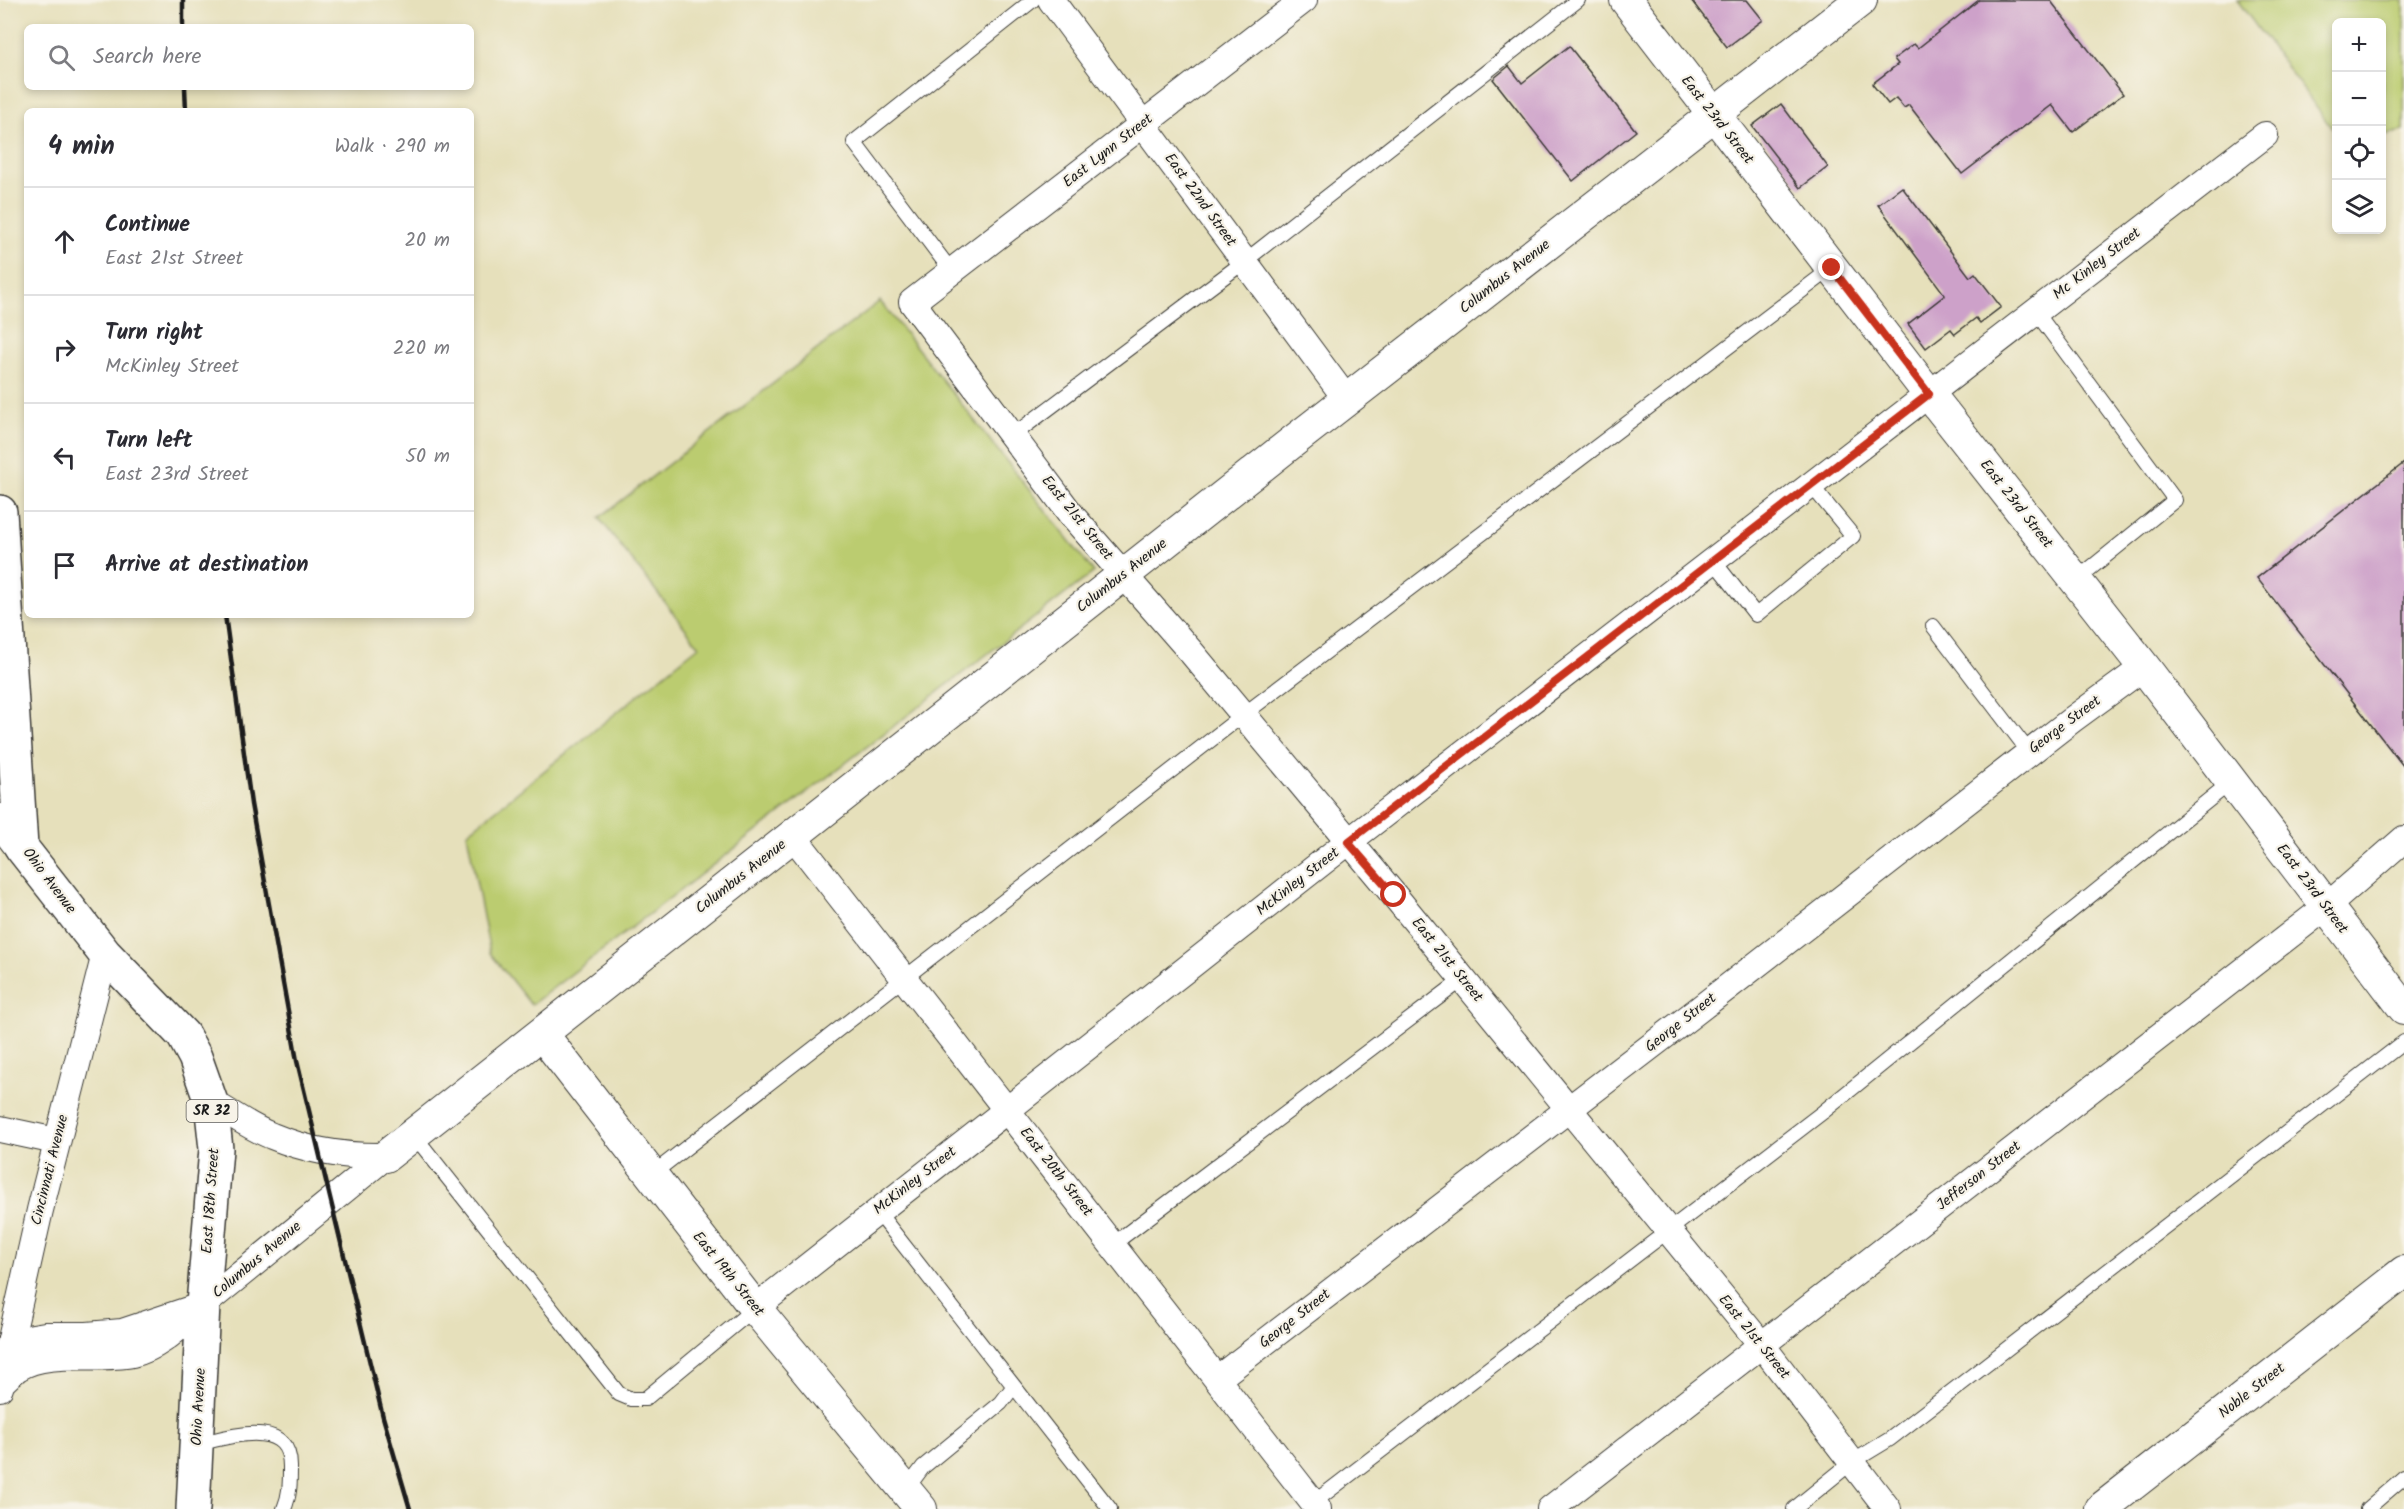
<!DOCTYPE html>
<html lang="en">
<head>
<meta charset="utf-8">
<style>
  body { margin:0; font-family:Kalam,sans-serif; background:#f7f7f7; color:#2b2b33 }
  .controls { position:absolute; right:18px; top:18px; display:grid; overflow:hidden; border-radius:9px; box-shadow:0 3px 9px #0003 }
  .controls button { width:54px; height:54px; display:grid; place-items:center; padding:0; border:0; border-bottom:2px solid #e1e1e2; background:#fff; color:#2b2b33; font:30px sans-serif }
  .stop { position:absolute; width:18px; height:18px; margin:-14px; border:4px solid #c8321e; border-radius:50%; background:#fff }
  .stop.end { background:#c8321e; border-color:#fff; box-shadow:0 2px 6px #0008 }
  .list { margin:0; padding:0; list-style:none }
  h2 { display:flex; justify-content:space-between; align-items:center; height:78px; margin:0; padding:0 24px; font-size:26px }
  h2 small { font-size:20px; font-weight:400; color:#7c7c81 }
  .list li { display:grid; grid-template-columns:39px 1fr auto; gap:18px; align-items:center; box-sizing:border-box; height:108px; padding:0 24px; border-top:2px solid #e1e1e2 }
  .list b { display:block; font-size:22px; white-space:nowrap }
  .list p { margin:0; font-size:20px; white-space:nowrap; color:#7c7c81 }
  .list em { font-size:20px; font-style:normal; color:#7c7c81 }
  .icon { flex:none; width:33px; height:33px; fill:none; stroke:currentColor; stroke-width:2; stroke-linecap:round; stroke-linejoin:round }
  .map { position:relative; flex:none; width:2404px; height:1509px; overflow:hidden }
  .search { position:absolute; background:#fff; box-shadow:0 3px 9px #0003; left:24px; top:24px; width:450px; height:66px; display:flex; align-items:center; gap:15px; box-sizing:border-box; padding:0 21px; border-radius:9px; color:#7c7c81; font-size:22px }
  .panel { position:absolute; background:#fff; box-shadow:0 3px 9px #0003; left:24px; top:108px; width:450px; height:510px; border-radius:9px }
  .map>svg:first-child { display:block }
  .green { fill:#bbcc6f; stroke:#6c7446; stroke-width:1.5 }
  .building { fill:#cda1c9 }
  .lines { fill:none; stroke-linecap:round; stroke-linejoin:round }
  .service-casing { stroke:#3a3934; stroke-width:16 }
  .minor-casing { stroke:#3a3934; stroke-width:28 }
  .tertiary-casing { stroke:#3a3934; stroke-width:34 }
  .primary-casing { stroke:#3a3934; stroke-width:36 }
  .service { stroke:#fff; stroke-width:14 }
  .minor { stroke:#fff; stroke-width:26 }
  .tertiary { stroke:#fff; stroke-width:32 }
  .primary { stroke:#fff; stroke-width:33 }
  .rail { stroke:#1c1c1c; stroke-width:4.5 }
  .route { stroke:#c8321e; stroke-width:8 }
  .labels { text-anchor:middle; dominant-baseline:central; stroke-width:4.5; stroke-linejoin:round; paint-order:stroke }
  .shield { fill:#f7f3e8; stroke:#5e5c59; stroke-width:1.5 }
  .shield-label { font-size:14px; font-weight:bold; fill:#1c1c1c }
  .street-label { font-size:15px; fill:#1c1c1c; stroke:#f7f3e8 }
</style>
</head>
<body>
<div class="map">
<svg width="2404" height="1509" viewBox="0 0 2404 1509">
  <rect width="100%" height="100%" fill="#f7f3e8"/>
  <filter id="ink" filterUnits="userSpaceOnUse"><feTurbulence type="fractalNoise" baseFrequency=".0167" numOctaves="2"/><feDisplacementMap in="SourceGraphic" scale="12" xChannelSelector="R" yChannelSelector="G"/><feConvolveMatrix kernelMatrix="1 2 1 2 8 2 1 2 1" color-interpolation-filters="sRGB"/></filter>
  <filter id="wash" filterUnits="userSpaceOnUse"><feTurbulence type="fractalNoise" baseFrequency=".008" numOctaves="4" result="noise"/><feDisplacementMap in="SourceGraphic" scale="24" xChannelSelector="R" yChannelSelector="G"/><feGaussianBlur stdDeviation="1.35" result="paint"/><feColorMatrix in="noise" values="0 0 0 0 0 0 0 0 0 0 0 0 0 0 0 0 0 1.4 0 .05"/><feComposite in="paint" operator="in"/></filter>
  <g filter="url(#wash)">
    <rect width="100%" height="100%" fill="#e6e0bb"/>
    <!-- green -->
    <g class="green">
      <polygon points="2237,0 2404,0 2404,131 2382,135 2382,22 2336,22 2336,129 2330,126"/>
      <polygon points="880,301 1094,572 531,1005 490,953 467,833 699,646 599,518"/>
    </g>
    <g id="blocks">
      <!-- building -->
      <g class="building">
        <polygon points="1691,0 1747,0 1763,20 1727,47"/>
        <polygon points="1979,0 2050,0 2123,94 2073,132 2052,105 1962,174 1909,105 1904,108 1896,98 1888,104 1872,84 1898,64 1894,59 1914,44 1918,48"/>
        <polygon points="1569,46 1636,131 1573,181 1493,79 1509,66 1522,83"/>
        <polygon points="1781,104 1828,167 1800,188 1752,126"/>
        <polygon points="1902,187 1970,277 1975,273 2001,307 1980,323 1976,318 1955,334 1951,329 1926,348 1908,324 1945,295 1878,205"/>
        <polygon points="2404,463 2404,767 2257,578"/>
      </g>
    </g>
  </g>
  <g filter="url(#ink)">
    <use href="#blocks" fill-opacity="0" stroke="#3a3934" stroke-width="1.5"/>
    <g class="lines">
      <!-- service casing -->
      <g class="service-casing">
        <g id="service">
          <polyline points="952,272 854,142 1033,0"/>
          <polyline points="2036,312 2175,500 2076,580"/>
          <polyline points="1012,436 1245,261 1578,0"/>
          <polyline points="1713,560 1756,615 1853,536 1811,485"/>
          <polyline points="1933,626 2029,752"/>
          <polyline points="413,1134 619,1394 631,1399 645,1399 755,1308"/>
          <polyline points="651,1175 1243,715 1832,268"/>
          <polyline points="877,1211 1110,1509"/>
          <polyline points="1112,1245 1463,979"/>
          <path d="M197 1444C229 1437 291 1416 290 1468 290 1483 290 1495 284 1509"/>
          <polyline points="905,1491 923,1467 1001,1403 1013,1387"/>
          <polyline points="1313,1503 1823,1112 2231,782"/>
          <polyline points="1794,1509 1852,1462 1890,1439 2404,1042"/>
          <polyline points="2367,1509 2404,1477"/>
        </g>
      </g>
      <!-- minor casing -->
      <g class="minor-casing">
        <g id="minor">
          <polyline points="1051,0 1347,400"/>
          <polyline points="1304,0 912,302 1073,517 1192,653 1394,895 1761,1344 1888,1509"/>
          <polyline points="793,836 1318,1509"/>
          <path d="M211 1102C231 1113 251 1128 272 1136 308 1151 347 1157 386 1156"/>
          <polyline points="0,1129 56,1141"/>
          <polyline points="755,1308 1348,842 2265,135"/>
          <polyline points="8,1351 33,1337 45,1335 87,1335 122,1332 203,1305 386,1156"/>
          <polyline points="1217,1379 1693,1014 2073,719 2144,667"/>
          <path d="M1 1383C7 1378 12 1372 18 1368 48 1349 97 1361 132 1354 158 1348 177 1329 196 1312"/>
          <polyline points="0,1388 40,1210 105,954"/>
          <polyline points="1550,1509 2326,907 2404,839"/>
        </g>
      </g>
      <!-- tertiary casing -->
      <g class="tertiary-casing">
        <g id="tertiary">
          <polyline points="1626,0 1929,394 2144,667 2404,1008"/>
          <polyline points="0,820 21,847"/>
          <polyline points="542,1034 755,1308 921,1509"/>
          <polyline points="386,1156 1291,443 1861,0"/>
          <polyline points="2101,1509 2404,1272"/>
        </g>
      </g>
      <!-- primary casing -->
      <g class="primary-casing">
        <polyline id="primary" points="0,512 21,847 105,954 183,1035 195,1057 211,1102 216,1149 203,1305 193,1509"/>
      </g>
      <!-- service -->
      <use href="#service" class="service"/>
      <!-- minor -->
      <use href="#minor" class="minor"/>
      <!-- tertiary -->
      <use href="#tertiary" class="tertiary"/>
      <!-- primary -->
      <use href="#primary" class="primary"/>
      <!-- rail -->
      <g class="rail">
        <polyline points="183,0 183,27"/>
        <polyline points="185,87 186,111"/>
        <polyline points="225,615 251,804 297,1061 383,1417 410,1509"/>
      </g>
    </g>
  </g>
  <g class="lines" filter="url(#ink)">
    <!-- route -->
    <polyline class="route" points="1394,895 1348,842 1929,394 1832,268"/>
  </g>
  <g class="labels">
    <!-- shield labels -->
    <rect class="shield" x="186.5" y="1100" width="51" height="22" rx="4.5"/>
    <g class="shield-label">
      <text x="212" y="1111">SR 32</text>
    </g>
    <!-- street labels -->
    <g class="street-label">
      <text transform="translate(1717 120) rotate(52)">East 23rd Street</text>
      <text transform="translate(1108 151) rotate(-38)">East Lynn Street</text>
      <text transform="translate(1200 200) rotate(54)">East 22nd Street</text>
      <text transform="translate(2097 264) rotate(-38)">Mc Kinley Street</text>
      <text transform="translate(1505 277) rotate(-38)">Columbus Avenue</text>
      <text transform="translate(2016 504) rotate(52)">East 23rd Street</text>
      <text transform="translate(1077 518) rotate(51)">East 21st Street</text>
      <text transform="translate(1122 576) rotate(-38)">Columbus Avenue</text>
      <text transform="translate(2065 725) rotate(-37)">George Street</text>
      <text transform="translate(741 877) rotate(-38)">Columbus Avenue</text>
      <text transform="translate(49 881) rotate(53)">Ohio Avenue</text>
      <text transform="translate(1298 882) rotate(-38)">McKinley Street</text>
      <text transform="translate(2312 889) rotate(53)">East 23rd Street</text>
      <text transform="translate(1447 960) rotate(51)">East 21st Street</text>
      <text transform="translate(1681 1023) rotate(-38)">George Street</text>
      <text transform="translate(50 1170) rotate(-76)">Cincinnati Avenue</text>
      <text transform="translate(1056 1172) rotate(52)">East 20th Street</text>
      <text transform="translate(1979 1176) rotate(-38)">Jefferson Street</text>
      <text transform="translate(915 1181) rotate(-38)">McKinley Street</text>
      <text transform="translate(211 1201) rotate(-86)">East 18th Street</text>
      <text transform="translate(257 1260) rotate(-40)">Columbus Avenue</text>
      <text transform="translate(728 1274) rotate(51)">East 19th Street</text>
      <text transform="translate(1295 1319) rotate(-38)">George Street</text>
      <text transform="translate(1754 1337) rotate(51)">East 21st Street</text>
      <text transform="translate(2252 1391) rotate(-38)">Noble Street</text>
      <text transform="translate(199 1407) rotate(-87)">Ohio Avenue</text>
    </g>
  </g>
</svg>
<div class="controls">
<button>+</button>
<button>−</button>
<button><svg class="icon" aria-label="locate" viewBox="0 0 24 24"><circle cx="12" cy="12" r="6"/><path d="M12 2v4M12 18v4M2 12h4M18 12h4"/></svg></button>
<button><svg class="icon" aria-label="layers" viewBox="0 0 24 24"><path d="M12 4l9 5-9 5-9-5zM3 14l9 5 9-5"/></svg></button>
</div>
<div class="stop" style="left:1394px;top:895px"></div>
<div class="stop end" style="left:1832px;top:268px"></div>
<div class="search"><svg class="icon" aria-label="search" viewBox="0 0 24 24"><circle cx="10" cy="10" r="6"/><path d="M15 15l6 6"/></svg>Search here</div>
<section class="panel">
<h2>4 min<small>Walk · 290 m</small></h2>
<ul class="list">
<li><svg class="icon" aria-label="ahead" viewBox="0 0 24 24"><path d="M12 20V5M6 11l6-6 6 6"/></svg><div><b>Continue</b><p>East 21st Street</p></div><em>20 m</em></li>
<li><svg class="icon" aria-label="right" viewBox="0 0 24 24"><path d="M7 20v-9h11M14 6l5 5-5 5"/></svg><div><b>Turn right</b><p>McKinley Street</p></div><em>220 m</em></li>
<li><svg class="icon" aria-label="left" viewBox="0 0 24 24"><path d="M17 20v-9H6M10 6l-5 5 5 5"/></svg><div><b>Turn left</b><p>East 23rd Street</p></div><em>50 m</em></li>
<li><svg class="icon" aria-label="arrive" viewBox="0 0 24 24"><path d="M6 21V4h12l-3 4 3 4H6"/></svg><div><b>Arrive at destination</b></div></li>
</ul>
</section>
</div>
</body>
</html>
